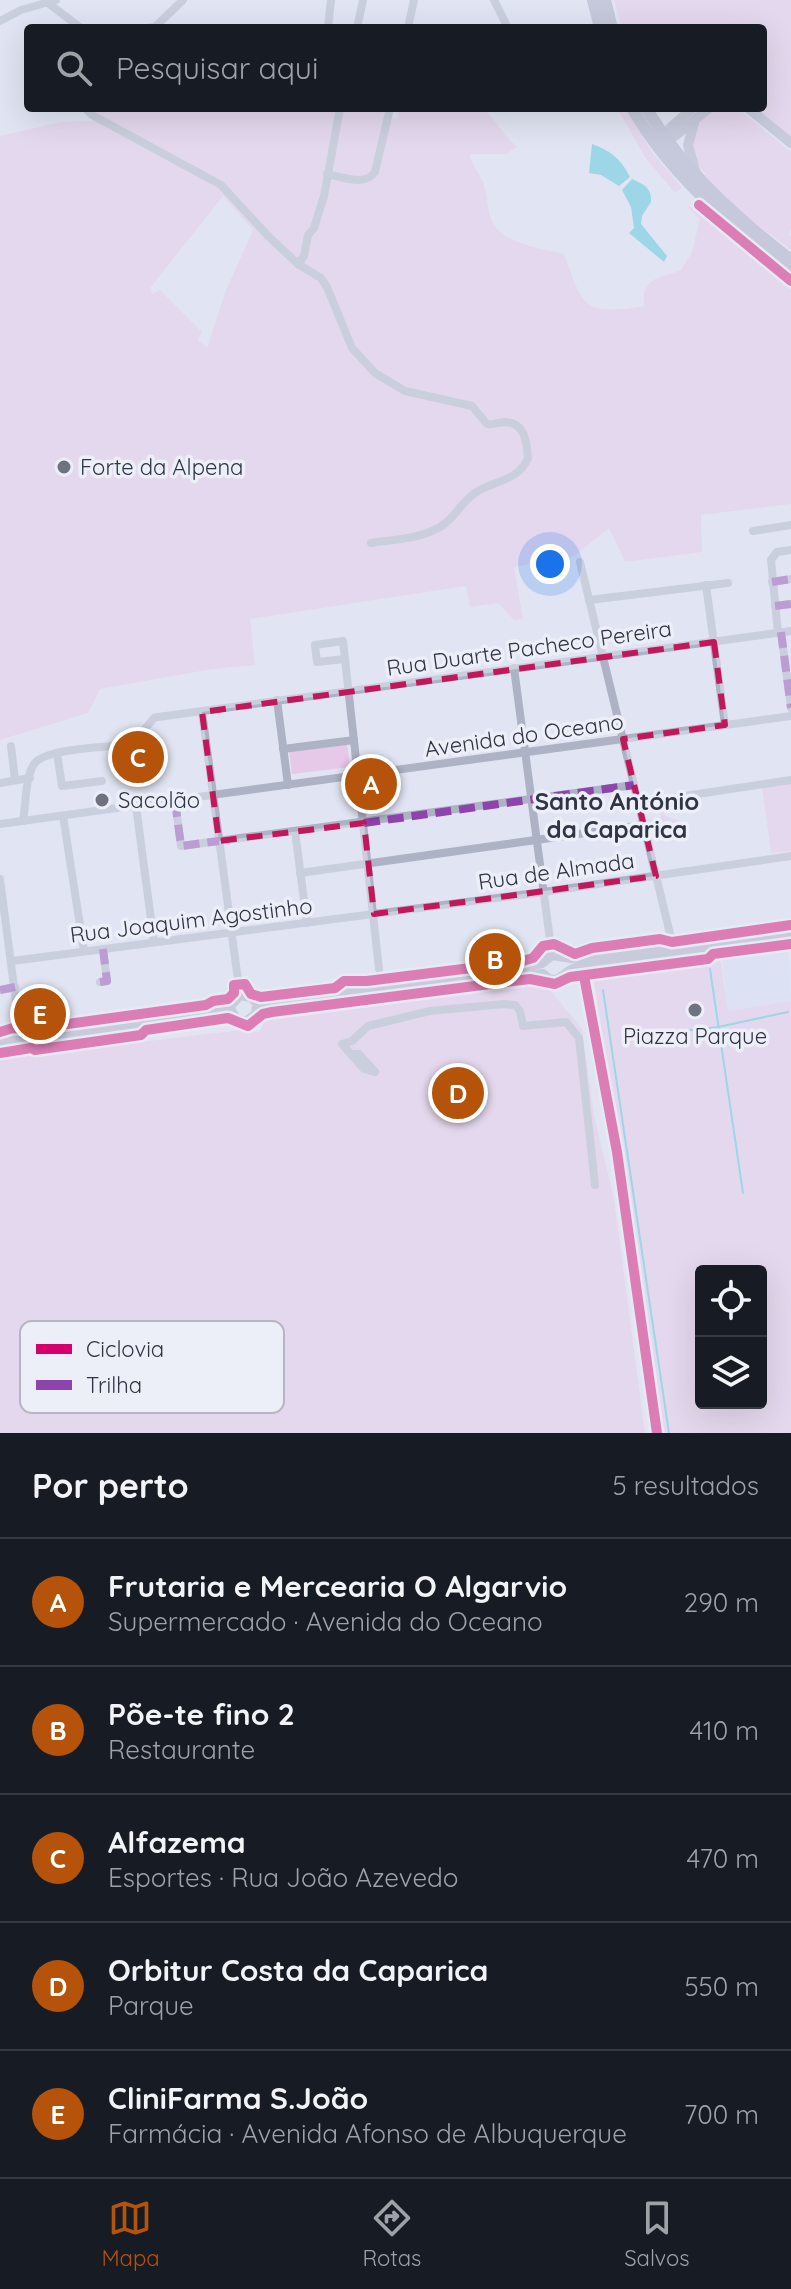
<!DOCTYPE html>
<html lang="pt">
<head>
<meta charset="utf-8">
<style>
  body { margin:0; font-family:Quicksand,sans-serif; background:#20242c; color:#f1f3f6 }
  .controls { position:absolute; right:24px; bottom:24px; display:grid; overflow:hidden; border-radius:8px; box-shadow:0 8px 32px #0002 }
  .controls button { width:72px; height:72px; display:grid; place-items:center; padding:0; border:0; border-bottom:2px solid #363941; background:#171b24; color:#f1f3f6; font:40px sans-serif }
  .you { position:absolute; left:550px; top:564px; width:28px; height:28px; margin:-20px; border:6px solid #fff; border-radius:50%; background:#1a73e8; box-shadow:0 0 0 12px #1a73e833 }
  .badge { display:grid; place-items:center; width:52px; height:52px; border-radius:50%; background:#b45309; color:#fff; font-size:26px; font-weight:700 }
  .pin { position:absolute; translate:-50% -50%; border:4px solid #fff; box-shadow:0 2px 8px #0006 }
  .list { margin:0; padding:0; list-style:none }
  h2 { display:flex; justify-content:space-between; align-items:center; height:104px; margin:0; padding:0 32px; font-size:34px }
  h2 small { font-size:26px; font-weight:400; color:#9ea1a6 }
  .list li { display:grid; grid-template-columns:52px 1fr auto; gap:24px; align-items:center; box-sizing:border-box; height:128px; padding:0 32px; border-top:2px solid #363941 }
  .list b { display:block; font-size:30px; white-space:nowrap }
  .list p { margin:0; font-size:26px; white-space:nowrap; color:#9ea1a6 }
  .list em { font-size:26px; font-style:normal; color:#9ea1a6 }
  .icon { flex:none; width:44px; height:44px; fill:none; stroke:currentColor; stroke-width:2; stroke-linecap:round; stroke-linejoin:round }
  .map { position:relative; flex:none; width:791px; height:1433px; overflow:hidden }
  .search { position:absolute; background:#171b24; box-shadow:0 8px 32px #0002; left:24px; right:24px; top:24px; height:88px; display:flex; align-items:center; gap:20px; box-sizing:border-box; padding:0 28px; border-radius:8px; color:#9ea1a6; font-size:30px }
  .sheet { height:744px; background:#171b24 }
  nav { display:flex; justify-content:space-around; align-items:center; box-sizing:border-box; height:112px; border-top:2px solid #363941; background:#171b24; font-size:22px; color:#9ea1a6 }
  nav a { display:grid; justify-items:center; gap:4px }
  nav .on { color:#b45309 }
  .map>svg:first-child { display:block }
  .built { fill:#d4dcf7 }
  .green { fill:#e6c8e9; fill-rule:evenodd }
  .water { fill:#48c3d9 }
  .lines { fill:none; stroke-linecap:round; stroke-linejoin:round }
  .stream { stroke:#48c3d9; stroke-width:2 }
  .minor { stroke:#adb3c5; stroke-width:8 }
  .major { stroke:#a6acc2; stroke-width:10 }
  .highway { stroke:#a2a6be; stroke-width:12 }
  .quiet { stroke:#8e44ad; stroke-width:8; stroke-dasharray:16 8; stroke-linecap:butt }
  .cycleway-casing { stroke:#eceff7; stroke-width:15 }
  .cycleway { stroke:#d6006c; stroke-width:10 }
  .marked { fill:none; stroke:#c2185b; stroke-width:6; stroke-dasharray:16 10; stroke-linejoin:round }
  .poi-dot { fill:#6e7281; stroke:#eceff7; stroke-width:3 }
  .labels { text-anchor:middle; dominant-baseline:central; stroke-width:7; stroke-linejoin:round; paint-order:stroke }
  .poi-label { font-size:22px; fill:#303444; stroke:#eceff7; text-anchor:start }
  .street-label { font-size:22px; fill:#303444; stroke:#eceff7 }
  .neighbourhood-label { font-size:24px; font-weight:bold; fill:#303444; stroke:#eceff7 }
  .key { fill:#eceff7; stroke:#b4b7c1; stroke-width:2 }
  .key-label { font-size:22px; fill:#303444 }
</style>
</head>
<body>
<div class="map">
<svg width="791" height="1433" viewBox="0 0 791 1433">
  <rect width="100%" height="100%" fill="#e1e5f3"/>
  <!-- built -->
  <polygon class="built" points="788,949 791,1001 728,1011 722,960"/>
  <!-- green -->
  <g class="green">
    <polygon points="614,0 791,0 791,139 754,108 763,108 763,28 622,28"/>
    <path d="M90 108H375L396 119 399 108H481C493 115 503 135 517 147L506 154H470C471 166 479 171 483 182 488 194 487 208 491 219 501 244 541 248 564 254 584 307 582 316 644 306 642 276 659 279 681 270L692 252 700 219 685 204 708 218 791 289V504L701 515 702 552 625 562 609 528 574 556 514 567 523 619 514 620 498 603 470 607 466 586 250 619 255 665 213 669 100 689 88 713 0 740V136L61 122 92 121 96 115ZM223 196 253 230 226 290 207 348 198 340 202 332 160 290 152 294 151 287Z"/>
    <polygon points="617,108 625,108 652,152 682,188 675,193 645,157"/>
    <path d="M723 108 740 110 791 152V229L788 234 791 236V250C762 227 678 173 695 130 700 116 710 110 723 108Z"/>
    <polygon points="347,743 350,767 292,774 289,750"/>
    <polygon points="791,782 791,851 771,853 762,787"/>
    <polygon points="671,802 662,805 665,816 683,822 684,827 687,826 689,835 680,836 680,840 673,842 672,836 679,834 678,832 651,839 673,833 671,820 650,824 652,835 650,835 646,820 661,817 659,806"/>
    <path d="M720 958 728 1011 791 1001V1433H659L594 979 707 964 713 959ZM761 1271V1403H701V1271Z"/>
    <polygon points="542,984 552,992 582,1029 594,1115 614,1199 645,1433 0,1433 0,1059 240,1030 247,1033 260,1031 264,1021"/>
  </g>
  <!-- water -->
  <g class="water">
    <path d="M592 144C610 150 621 159 630 177L619 186 601 175 589 173Z"/>
    <path d="M632 179C644 185 652 187 651 202L642 216 641 224 667 256 664 262 629 233 634 228 631 207 622 190Z"/>
  </g>
  <g class="lines">
    <!-- stream -->
    <g class="stream">
      <polyline points="710,969 743,1193"/>
      <polyline points="603,990 669,1433"/>
      <polyline points="622,1038 718,1027 788,1012"/>
    </g>
    <!-- minor -->
    <g class="minor">
      <polyline points="494,0 508,28"/>
      <polyline points="48,3 81,28"/>
      <polyline points="0,21 21,10 56,0"/>
      <polyline points="147,28 155,27 183,0"/>
      <polyline points="328,28 331,0"/>
      <polyline points="357,28 363,0"/>
      <polyline points="408,28 414,0"/>
      <polyline points="85,108 92,115 221,185 269,237 298,264"/>
      <path d="M340 108 324 196 314 228 308 235 304 256 298 264 321 278 327 287 352 348 375 373 405 391 472 406 487 424C494 425 499 422 506 422 525 423 527 443 528 458 519 480 497 480 478 491 459 502 454 523 432 531 414 539 391 540 371 543"/>
      <path d="M327 174C343 177 364 187 375 172L390 108"/>
      <polyline points="753,531 791,525"/>
      <polyline points="580,562 673,946"/>
      <polyline points="772,582 791,579"/>
      <polyline points="706,585 725,725"/>
      <polyline points="589,600 728,583"/>
      <polyline points="775,606 791,604"/>
      <polyline points="781,632 791,708"/>
      <polyline points="778,633 771,560 777,552 791,550"/>
      <polyline points="345,659 317,662 315,645 343,641 345,659 379,969"/>
      <polyline points="514,668 552,955"/>
      <polyline points="277,700 288,785"/>
      <polyline points="202,712 240,995"/>
      <polyline points="11,746 15,780"/>
      <polyline points="283,749 354,740"/>
      <polyline points="57,753 62,786 102,781"/>
      <polyline points="0,783 30,778"/>
      <polyline points="175,801 181,846 634,785"/>
      <polyline points="638,803 791,780"/>
      <polyline points="136,806 154,942"/>
      <polyline points="63,816 84,951"/>
      <path d="M23 821C26 804 25 778 34 764 45 748 109 747 128 745L133 743 154 718 158 717 791 631"/>
      <polyline points="0,824 791,716"/>
      <polyline points="295,831 307,923"/>
      <polyline points="300,873 643,825"/>
      <polyline points="0,879 20,1033"/>
      <polyline points="12,961 543,892 791,856"/>
      <polyline points="100,982 107,981 103,949"/>
      <polyline points="0,990 15,987"/>
      <polyline points="352,1054 359,1054 375,1072"/>
      <polyline points="375,1072 364,1069 342,1044 352,1041 368,1026 393,1020 430,1011 504,1004 515,1005 520,1011 523,1026 566,1022 579,1038 595,1185"/>
    </g>
    <!-- major -->
    <g class="major">
      <polyline points="748,108 791,143"/>
      <polyline points="694,123 688,145 696,173"/>
      <polyline points="660,137 675,136 709,108"/>
      <polyline points="664,144 670,128 693,108"/>
      <polyline points="230,1009 237,1020 246,1022 256,1014 257,1007"/>
      <path d="M257 1010 529 975 543 974C556 988 562 974 573 969L791 939"/>
      <polyline points="0,1036 231,1005 240,995 251,997 255,1001 528,966 542,963 552,955 578,959 791,930"/>
      <polyline points="0,1046 231,1013"/>
    </g>
    <!-- highway -->
    <g class="highway">
      <polyline points="593,0 600,28"/>
      <polyline points="605,0 612,28"/>
      <path d="M632 108C671 176 730 224 791 272"/>
      <path d="M646 108C683 170 734 216 791 260"/>
    </g>
    <!-- quiet -->
    <g class="quiet">
      <polyline points="772,582 791,579"/>
      <polyline points="775,606 791,604"/>
      <polyline points="781,632 791,708"/>
      <polyline points="175,801 181,846 219,841"/>
      <polyline points="364,823 634,785"/>
      <polyline points="100,982 107,981 103,949"/>
      <polyline points="0,990 15,987"/>
    </g>
    <!-- cycleway casing -->
    <g class="cycleway-casing">
      <g id="cycleway">
        <polyline points="699,205 791,281"/>
        <polyline points="584,976 617,1152 657,1433"/>
        <polyline points="0,1032 13,1028 31,1029 206,1005 213,1001 228,999 234,993 234,985 245,984 251,994 261,997 335,988 344,981 367,981 519,962 533,958 543,946 554,944 575,954 592,948 660,939 672,942 791,925"/>
        <polyline points="0,1053 31,1048 35,1050 141,1035 146,1030 228,1018 248,1026 263,1014 272,1012 530,979 555,984 570,977 708,959 713,954 791,944"/>
      </g>
    </g>
    <!-- cycleway -->
    <use href="#cycleway" class="cycleway"/>
  </g>
  <!-- marked area -->
  <path d="M0 0H791V1433H0ZM714 642 725 725 623 739 656 876 374 914 364 823 219 841 202 712Z" fill="#e1e5f3" fill-opacity=".55" fill-rule="evenodd"/>
  <path class="marked" d="M714 642 725 725 623 739 656 876 374 914 364 823 219 841 202 712Z"/>
  <!-- markers -->
  <g class="poi-dot">
    <circle cx="64" cy="467" r="8"/>
    <circle cx="102" cy="800" r="8"/>
    <circle cx="695" cy="1010" r="8"/>
  </g>
  <g class="labels">
    <!-- poi labels -->
    <g class="poi-label">
      <text x="80" y="467">Forte da Alpena</text>
      <text x="118" y="800">Sacolão</text>
      <text x="695" y="1036" text-anchor="middle">Piazza Parque</text>
    </g>
    <!-- street labels -->
    <g class="street-label">
      <text transform="translate(529 648) rotate(-8)">Rua Duarte Pacheco Pereira</text>
      <text transform="translate(524 735) rotate(-8)">Avenida do Oceano</text>
      <text transform="translate(556 871) rotate(-8)">Rua de Almada</text>
      <text transform="translate(191 920) rotate(-7)">Rua Joaquim Agostinho</text>
    </g>
    <!-- neighbourhood labels -->
    <g class="neighbourhood-label">
      <text x="617" y="801">Santo António<tspan x="617" dy="28">da Caparica</tspan></text>
    </g>
  </g>
  <!-- legend -->
  <rect x="20" y="1321" width="264" height="92" rx="12" class="key"/>
  <rect x="36" y="1344" width="36" height="10" fill="#d6006c"/>
  <rect x="36" y="1380" width="36" height="10" fill="#8e44ad"/>
  <g class="key-label">
    <text x="86" y="1357">Ciclovia</text>
    <text x="86" y="1393">Trilha</text>
  </g>
</svg>
<div class="controls">
<button><svg class="icon" aria-label="locate" viewBox="0 0 24 24"><circle cx="12" cy="12" r="6"/><path d="M12 2v4M12 18v4M2 12h4M18 12h4"/></svg></button>
<button><svg class="icon" aria-label="layers" viewBox="0 0 24 24"><path d="M12 4l9 5-9 5-9-5zM3 14l9 5 9-5"/></svg></button>
</div>
<div class="you"></div>
<div class="pin badge" style="left:371px;top:784px">A</div>
<div class="pin badge" style="left:495px;top:959px">B</div>
<div class="pin badge" style="left:138px;top:757px">C</div>
<div class="pin badge" style="left:458px;top:1093px">D</div>
<div class="pin badge" style="left:40px;top:1014px">E</div>
<div class="search"><svg class="icon" aria-label="search" viewBox="0 0 24 24"><circle cx="10" cy="10" r="6"/><path d="M15 15l6 6"/></svg>Pesquisar aqui</div>
</div>
<section class="sheet">
<h2>Por perto<small>5 resultados</small></h2>
<ul class="list">
<li><span class="badge">A</span><div><b>Frutaria e Mercearia O Algarvio</b><p>Supermercado · Avenida do Oceano</p></div><em>290 m</em></li>
<li><span class="badge">B</span><div><b>Põe-te fino 2</b><p>Restaurante</p></div><em>410 m</em></li>
<li><span class="badge">C</span><div><b>Alfazema</b><p>Esportes · Rua João Azevedo</p></div><em>470 m</em></li>
<li><span class="badge">D</span><div><b>Orbitur Costa da Caparica</b><p>Parque</p></div><em>550 m</em></li>
<li><span class="badge">E</span><div><b>CliniFarma S.João</b><p>Farmácia · Avenida Afonso de Albuquerque</p></div><em>700 m</em></li>
</ul>
</section>
<nav>
<a class="on"><svg class="icon" aria-label="map" viewBox="0 0 24 24"><path d="M3 6l6-2 6 2 6-2v14l-6 2-6-2-6 2zM9 4v14M15 6v14"/></svg>Mapa</a>
<a><svg class="icon" aria-label="directions" viewBox="0 0 24 24"><path d="M12 3l9 9-9 9-9-9zM9 14v-3h6M13 9l2 2-2 2"/></svg>Rotas</a>
<a><svg class="icon" aria-label="saved" viewBox="0 0 24 24"><path d="M7 4h10v16l-5-4-5 4z"/></svg>Salvos</a>
</nav>
</body>
</html>
